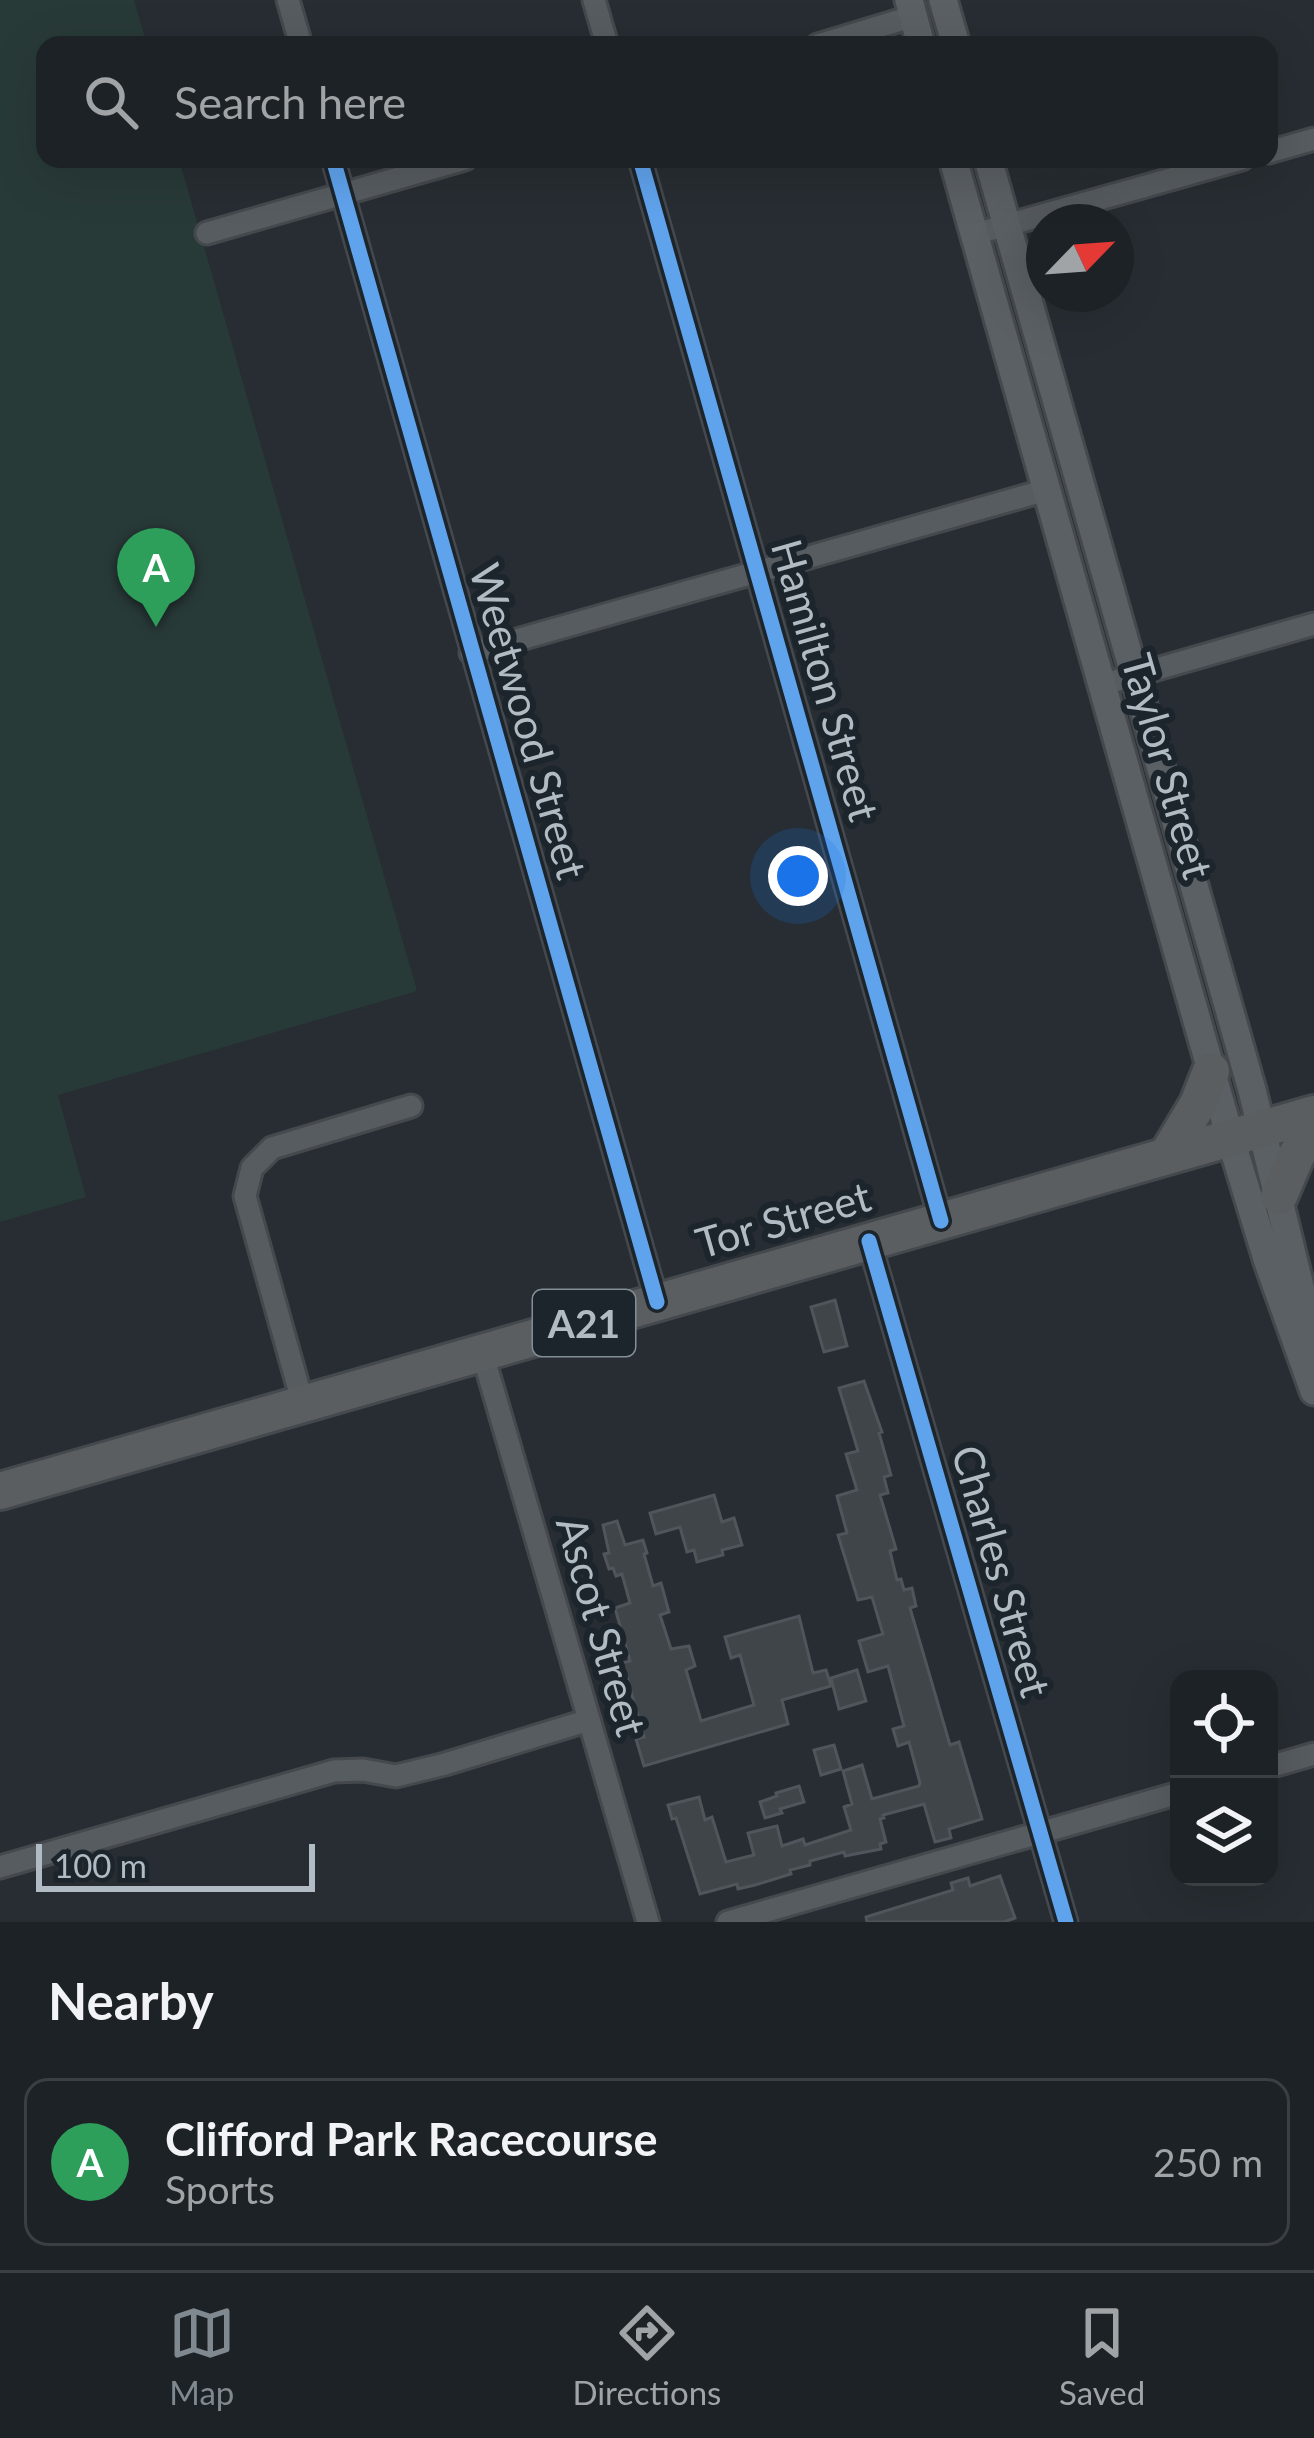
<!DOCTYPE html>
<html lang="en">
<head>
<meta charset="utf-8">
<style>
  body { margin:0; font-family:Lato,sans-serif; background:#2a2f32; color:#f1f3f6 }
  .controls { position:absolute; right:36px; bottom:36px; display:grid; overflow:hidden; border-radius:24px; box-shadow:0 12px 48px #0002 }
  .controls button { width:108px; height:108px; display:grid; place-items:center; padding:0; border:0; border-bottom:3px solid #3b3f43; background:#1d2226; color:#f1f3f6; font:60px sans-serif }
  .compass { position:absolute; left:1026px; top:204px; width:108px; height:108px; border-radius:50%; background:#1d2226; box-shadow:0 12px 48px #0002; rotate:65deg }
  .scale { position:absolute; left:36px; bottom:30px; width:279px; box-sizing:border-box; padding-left:12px; border:6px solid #b1bbc3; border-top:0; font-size:33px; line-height:42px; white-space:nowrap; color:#b1bbc3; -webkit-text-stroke:9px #1c252c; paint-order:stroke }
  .you { position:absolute; left:798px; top:876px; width:42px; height:42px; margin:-30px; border:9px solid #fff; border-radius:50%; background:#1a73e8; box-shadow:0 0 0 18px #1a73e833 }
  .badge { display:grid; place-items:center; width:78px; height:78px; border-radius:50%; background:#818990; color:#fff; font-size:39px; font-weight:700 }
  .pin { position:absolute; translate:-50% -99px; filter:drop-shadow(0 3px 6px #0008) }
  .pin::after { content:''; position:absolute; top:63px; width:42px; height:36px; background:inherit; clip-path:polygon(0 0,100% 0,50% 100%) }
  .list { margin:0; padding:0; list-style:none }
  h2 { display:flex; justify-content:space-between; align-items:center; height:156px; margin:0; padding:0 48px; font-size:51px }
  h2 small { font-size:39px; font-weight:400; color:#a0a4a7 }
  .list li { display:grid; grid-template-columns:78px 1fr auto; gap:36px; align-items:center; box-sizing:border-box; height:168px; margin:0 24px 24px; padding:0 24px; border:3px solid #3b3f43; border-radius:24px }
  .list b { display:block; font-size:45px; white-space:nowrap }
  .list p { margin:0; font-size:39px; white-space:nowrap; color:#a0a4a7 }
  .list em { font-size:39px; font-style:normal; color:#a0a4a7 }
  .icon { flex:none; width:66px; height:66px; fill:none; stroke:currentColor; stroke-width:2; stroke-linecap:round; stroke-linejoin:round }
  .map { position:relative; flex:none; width:1314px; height:1922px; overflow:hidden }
  .search { position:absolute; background:#1d2226; box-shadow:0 12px 48px #0002; left:36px; right:36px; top:36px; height:132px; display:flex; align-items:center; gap:30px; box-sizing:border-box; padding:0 42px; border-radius:24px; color:#a0a4a7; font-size:45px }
  .sheet { height:348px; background:#1d2226 }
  nav { display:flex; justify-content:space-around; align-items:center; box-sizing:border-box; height:168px; border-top:3px solid #3b3f43; background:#1d2226; font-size:33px; color:#a0a4a7 }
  nav a { display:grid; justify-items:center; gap:6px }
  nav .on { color:#818990 }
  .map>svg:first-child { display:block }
  .green { fill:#283a38 }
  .building { fill:#3f4549; stroke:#4f555a; stroke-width:3 }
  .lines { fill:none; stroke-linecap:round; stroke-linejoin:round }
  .street-casing { stroke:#45494d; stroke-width:27 }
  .secondary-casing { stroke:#45494d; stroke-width:33 }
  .highway-casing { stroke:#44494e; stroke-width:42 }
  .street { stroke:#575c60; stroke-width:21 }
  .secondary { stroke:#5b6065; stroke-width:27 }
  .highway { stroke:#5b5e61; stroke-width:36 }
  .cycleway-casing { stroke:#1c252c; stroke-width:22 }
  .cycleway { stroke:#60a3ed; stroke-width:15 }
  .labels { text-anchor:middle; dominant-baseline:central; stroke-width:12; stroke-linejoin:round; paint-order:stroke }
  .shield { fill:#1c252c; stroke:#848e96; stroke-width:3 }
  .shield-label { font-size:39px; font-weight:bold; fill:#b1bbc3 }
  .street-label { font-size:42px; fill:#b1bbc3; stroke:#1c252c }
</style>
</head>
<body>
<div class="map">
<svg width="1314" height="1922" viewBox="0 0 1314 1922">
  <rect width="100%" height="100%" fill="#272d32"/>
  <!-- green -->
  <polygon class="green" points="0,0 134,0 147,45 45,45 45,159 179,159 417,991 58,1095 86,1197 0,1222"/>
  <!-- building -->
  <g class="building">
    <polygon points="835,1300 847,1346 824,1352 811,1307"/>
    <polygon points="864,1381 882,1432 879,1433 891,1475 884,1477 888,1493 880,1495 896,1549 890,1551 897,1580 901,1579 904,1590 912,1588 916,1606 910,1608 950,1745 959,1742 982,1819 949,1829 951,1838 935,1842 924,1804 883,1815 884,1818 880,1819 886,1842 880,1844 881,1849 845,1856 844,1852 810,1861 810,1865 790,1870 791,1874 755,1885 738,1889 737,1884 700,1894 676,1818 672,1819 668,1805 699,1797 705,1820 712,1817 726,1862 754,1855 748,1833 777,1826 782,1846 803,1839 805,1845 851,1830 844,1807 852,1804 843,1771 862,1765 872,1799 919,1786 920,1783 909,1742 898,1746 893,1729 904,1726 888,1666 868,1672 859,1641 883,1634 872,1597 858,1600 838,1535 847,1533 837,1496 857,1490 846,1454 858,1451 839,1388"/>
    <polygon points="714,1495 722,1522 734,1518 742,1545 722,1550 723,1555 697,1562 694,1550 687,1552 680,1527 656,1534 650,1513"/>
    <polygon points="617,1521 625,1545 643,1540 647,1553 644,1554 653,1586 661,1583 669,1612 660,1615 671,1649 689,1646 695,1666 686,1670 701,1721 754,1705 740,1655 731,1658 725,1637 799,1616 813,1673 826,1670 831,1686 782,1700 788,1724 644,1766 636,1739 644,1737 627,1677 623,1678 619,1664 630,1661 615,1608 630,1603 622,1574 616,1576 613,1568 609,1569 604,1554 609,1553 603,1525"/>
    <polygon points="857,1670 866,1701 839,1709 831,1678"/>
    <polygon points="834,1745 841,1769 821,1775 814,1750"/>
    <polygon points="799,1786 804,1802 780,1809 782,1813 765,1818 760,1802 777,1796 776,1793"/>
    <polygon points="1000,1876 1015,1918 1004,1922 867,1922 866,1917 953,1890 951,1883 968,1878 970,1886"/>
  </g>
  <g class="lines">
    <!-- street casing -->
    <g class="street-casing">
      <g id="street">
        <polyline points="288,0 301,45"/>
        <polyline points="594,0 607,45"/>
        <polyline points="818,45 914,16"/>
        <polyline points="1269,152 1314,139"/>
        <polyline points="333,159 657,1302"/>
        <polyline points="640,159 941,1221"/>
        <polyline points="207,233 465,159"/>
        <polyline points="975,234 1242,159"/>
        <polyline points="471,653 1046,490"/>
        <polyline points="1101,685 1314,624"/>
        <polyline points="869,1241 1066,1922"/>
        <polyline points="482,1352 648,1922"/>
        <polyline points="303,1404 245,1196 252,1168 272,1148 411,1106"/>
        <polyline points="1269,1767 1314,1754"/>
        <polyline points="0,1867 334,1771 363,1770 396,1776 445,1764 589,1720"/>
        <polyline points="728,1922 1179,1793"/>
      </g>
    </g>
    <!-- secondary casing -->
    <g class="secondary-casing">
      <g id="secondary">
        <polyline points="909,0 921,45"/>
        <polyline points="943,0 956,45"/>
        <polyline points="953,159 1230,1137 1268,1262 1314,1391"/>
        <polyline points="988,159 1252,1090 1314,1344"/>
      </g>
    </g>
    <!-- highway casing -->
    <g class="highway-casing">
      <g id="highway">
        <polyline points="1168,1154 1198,1104 1211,1071"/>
        <polyline points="1279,1196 1296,1156 1314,1127"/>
        <polyline points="0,1491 1314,1114"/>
      </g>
    </g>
    <!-- street -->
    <use href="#street" class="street"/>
    <!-- secondary -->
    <use href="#secondary" class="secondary"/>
    <!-- highway -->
    <use href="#highway" class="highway"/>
    <!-- cycleway casing -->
    <g class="cycleway-casing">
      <g id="cycleway">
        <polyline points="333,159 657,1302"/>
        <polyline points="640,159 941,1221"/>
        <polyline points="869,1241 1066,1922"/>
      </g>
    </g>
    <!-- cycleway -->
    <use href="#cycleway" class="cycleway"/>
  </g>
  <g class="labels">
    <!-- shield labels -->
    <rect class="shield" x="533" y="1290" width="102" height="66" rx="9"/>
    <g class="shield-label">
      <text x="584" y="1323">A21</text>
    </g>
    <!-- street labels -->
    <g class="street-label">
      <text transform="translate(826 680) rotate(74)">Hamilton Street</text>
      <text transform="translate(529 721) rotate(74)">Weetwood Street</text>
      <text transform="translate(1168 766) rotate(74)">Taylor Street</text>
      <text transform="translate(783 1219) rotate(-16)">Tor Street</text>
      <text transform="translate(1002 1571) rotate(74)">Charles Street</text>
      <text transform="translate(602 1626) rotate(74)">Ascot Street</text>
    </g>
  </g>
</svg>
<div class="controls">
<button><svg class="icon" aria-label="locate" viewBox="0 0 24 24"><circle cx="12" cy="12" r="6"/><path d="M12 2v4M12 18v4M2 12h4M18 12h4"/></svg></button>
<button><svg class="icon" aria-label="layers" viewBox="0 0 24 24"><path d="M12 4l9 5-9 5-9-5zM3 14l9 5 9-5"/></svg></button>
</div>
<svg class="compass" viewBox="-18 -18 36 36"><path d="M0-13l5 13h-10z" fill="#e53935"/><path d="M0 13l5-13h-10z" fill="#a0a4a7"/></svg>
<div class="scale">100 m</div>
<div class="you"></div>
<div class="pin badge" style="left:156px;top:627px;background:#2e9e5b">A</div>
<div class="search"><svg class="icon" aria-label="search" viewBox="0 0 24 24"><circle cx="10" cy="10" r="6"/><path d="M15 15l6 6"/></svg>Search here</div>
</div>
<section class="sheet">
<h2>Nearby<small></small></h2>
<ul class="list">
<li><span class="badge" style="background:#2e9e5b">A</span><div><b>Clifford Park Racecourse</b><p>Sports</p></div><em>250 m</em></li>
</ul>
</section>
<nav>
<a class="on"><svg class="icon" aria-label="map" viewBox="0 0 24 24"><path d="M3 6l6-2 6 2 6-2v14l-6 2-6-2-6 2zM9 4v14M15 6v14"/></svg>Map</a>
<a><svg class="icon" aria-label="directions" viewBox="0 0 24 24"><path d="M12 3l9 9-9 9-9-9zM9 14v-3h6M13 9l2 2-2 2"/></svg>Directions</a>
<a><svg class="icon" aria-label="saved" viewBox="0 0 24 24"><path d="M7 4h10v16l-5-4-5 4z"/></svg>Saved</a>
</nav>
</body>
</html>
